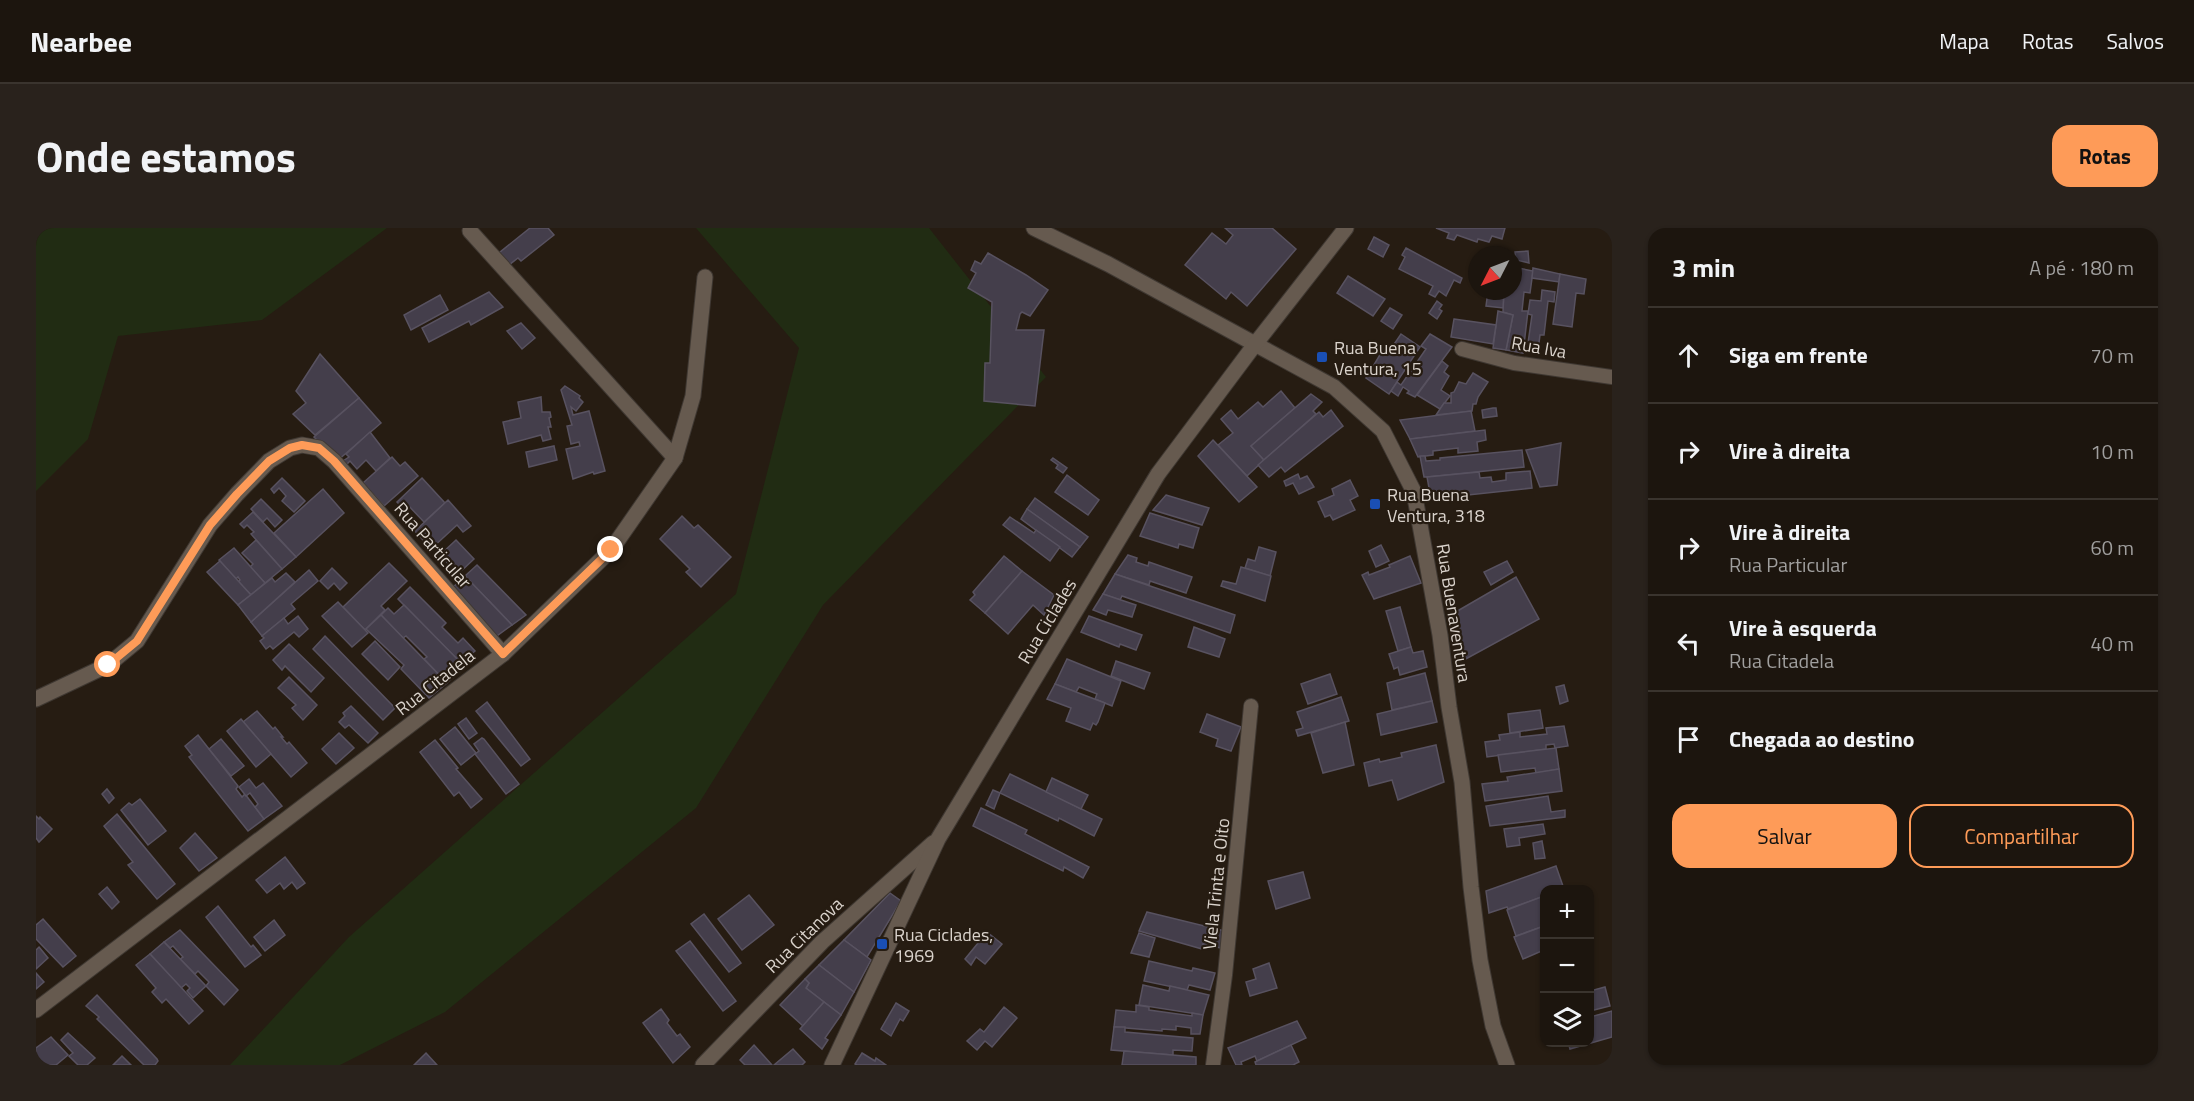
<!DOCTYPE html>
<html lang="pt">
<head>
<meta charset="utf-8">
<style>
  body { margin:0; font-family:"Titillium Web",sans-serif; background:#29221c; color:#f1f3f6 }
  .controls { position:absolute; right:18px; bottom:18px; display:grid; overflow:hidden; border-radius:12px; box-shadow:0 2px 4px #0004 }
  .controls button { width:54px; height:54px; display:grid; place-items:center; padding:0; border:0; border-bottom:2px solid #3a342e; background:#1c150e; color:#f1f3f6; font:30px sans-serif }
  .compass { position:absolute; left:1432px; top:18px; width:54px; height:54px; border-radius:50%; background:#1c150e; box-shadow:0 2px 4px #0004; rotate:228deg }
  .stop { position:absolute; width:18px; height:18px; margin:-14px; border:4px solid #fe9b58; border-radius:50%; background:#fff }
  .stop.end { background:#fe9b58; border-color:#fff; box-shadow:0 2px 6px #0008 }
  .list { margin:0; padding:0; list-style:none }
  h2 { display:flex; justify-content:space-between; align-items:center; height:78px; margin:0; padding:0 24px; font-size:26px }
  h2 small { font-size:20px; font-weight:400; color:#a09f9e }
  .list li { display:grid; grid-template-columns:39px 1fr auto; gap:18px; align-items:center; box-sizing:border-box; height:96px; padding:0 24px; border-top:2px solid #3a342e }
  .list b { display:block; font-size:22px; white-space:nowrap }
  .list p { margin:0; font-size:20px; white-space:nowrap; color:#a09f9e }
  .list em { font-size:20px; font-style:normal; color:#a09f9e }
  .actions { display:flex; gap:12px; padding:18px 24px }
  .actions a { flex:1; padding:14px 0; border:2px solid #fe9b58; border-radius:18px; text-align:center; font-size:21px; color:#fe9b58 }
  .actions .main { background:#fe9b58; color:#111 }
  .icon { flex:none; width:33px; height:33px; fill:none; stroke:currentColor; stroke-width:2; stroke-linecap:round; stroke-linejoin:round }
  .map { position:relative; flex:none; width:1576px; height:837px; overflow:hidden; border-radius:18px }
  header { display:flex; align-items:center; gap:36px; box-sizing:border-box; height:84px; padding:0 30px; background:#1c150e; border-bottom:2px solid #3a342e }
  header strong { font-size:28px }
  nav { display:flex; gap:33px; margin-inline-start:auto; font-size:21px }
  .intro { display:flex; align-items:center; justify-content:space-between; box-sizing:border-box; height:144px; padding:0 36px }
  h1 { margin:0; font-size:42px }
  .button { padding:15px 27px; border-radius:18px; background:#fe9b58; color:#111; font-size:21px; font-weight:700 }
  main { display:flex; gap:36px; padding:0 36px }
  aside { flex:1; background:#1c150e; border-radius:18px; box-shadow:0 2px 4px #0004 }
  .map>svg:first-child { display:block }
  .green { fill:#212c13 }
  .building { fill:#443e4b; stroke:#585260; stroke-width:1.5 }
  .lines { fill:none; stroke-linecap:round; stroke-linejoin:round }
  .lane-casing { stroke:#3f3832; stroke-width:16 }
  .street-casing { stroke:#3f3832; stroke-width:17 }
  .lane { stroke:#665a4f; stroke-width:14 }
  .street { stroke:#665a4f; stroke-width:15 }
  .route { stroke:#fe9b58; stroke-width:8 }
  .transit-dot { fill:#1a4fb4; stroke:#261c12; stroke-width:2 }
  .labels { text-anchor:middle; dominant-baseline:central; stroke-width:4.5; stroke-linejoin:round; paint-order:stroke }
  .poi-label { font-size:18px; fill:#dad3cc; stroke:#261c12; text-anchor:start }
  .street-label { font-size:18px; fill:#dad3cc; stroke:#261c12 }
</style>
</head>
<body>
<header>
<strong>Nearbee</strong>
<nav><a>Mapa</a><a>Rotas</a><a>Salvos</a></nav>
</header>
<div class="intro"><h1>Onde estamos</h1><a class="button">Rotas</a></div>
<main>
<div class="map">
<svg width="1576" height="837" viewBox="0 0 1576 837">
  <rect width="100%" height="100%" fill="#261c12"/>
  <!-- green -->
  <g class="green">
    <polygon points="0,0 351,0 226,92 82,108 52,211 0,263"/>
    <polygon points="660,0 893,0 1010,149 787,377 660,580 409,784 304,837 194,837 313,709 700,366 763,120"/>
  </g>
  <!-- building -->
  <g class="building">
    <polygon points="494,0 512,0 518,7 485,33 482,30 469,40 459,28"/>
    <polygon points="1189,0 1236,0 1260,21 1211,78 1195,64 1190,71 1149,37 1176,5 1190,16 1197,7"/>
    <polygon points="1400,0 1469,0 1466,11 1456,8 1453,14 1442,11 1441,14 1421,7 1418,12 1411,10 1413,5"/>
    <polygon points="1338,9 1353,17 1347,29 1332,21"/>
    <polygon points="1370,20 1426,50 1424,55 1418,52 1410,68 1403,63 1399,69 1393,66 1397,58 1363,41 1369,29 1366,27"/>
    <polygon points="1492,23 1493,35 1480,32 1479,24"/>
    <polygon points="952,25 990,47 1012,62 994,88 986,84 984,86 980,102 1008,102 999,178 948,173 949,135 954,135 956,74 932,60 940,45 935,42 939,33 945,36"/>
    <polygon points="1477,39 1497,43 1494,65 1488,64 1486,83 1492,83 1487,125 1470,122 1477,87 1467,84 1468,63 1477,63"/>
    <polygon points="1497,40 1524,46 1523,54 1496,50"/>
    <polygon points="1524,46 1550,51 1548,66 1540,65 1536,99 1517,96"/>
    <polygon points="1312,48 1349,71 1337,88 1301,65"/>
    <polygon points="1506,62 1519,64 1518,74 1512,73 1508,107 1504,107 1502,123 1491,122 1496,87 1492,86 1494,72 1505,73"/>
    <polygon points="1452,63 1468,63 1467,80 1450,78"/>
    <polygon points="453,64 467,79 435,97 433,93 393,114 386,100"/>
    <polygon points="404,67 412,82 375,102 368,87"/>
    <polygon points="1401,73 1406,77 1403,81 1406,83 1401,91 1393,85"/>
    <polygon points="1354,80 1366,87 1357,101 1345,93"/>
    <polygon points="1462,83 1477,87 1470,122 1457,120"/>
    <polygon points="1418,91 1460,97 1457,116 1415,109"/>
    <polygon points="485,95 499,110 486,121 471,103"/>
    <polygon points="1365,106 1384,119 1353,166 1330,150 1345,125 1350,128"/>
    <polygon points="1394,106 1416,119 1379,169 1371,165 1373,163 1367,159 1362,168 1355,163 1361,154 1365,157 1390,121 1385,118"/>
    <polygon points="284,126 323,170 279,207 257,186 270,175 260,163"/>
    <polygon points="1406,133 1412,138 1408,144 1413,148 1405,162 1414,168 1404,181 1381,167"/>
    <polygon points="1437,145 1452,154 1442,169 1440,176 1437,176 1436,183 1400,187 1408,175 1415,175 1415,165 1418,164 1423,154 1430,156"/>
    <polygon points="529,158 544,168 543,170 547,174 540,183 535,179 537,187 553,183 569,243 558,246 557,244 537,251 530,221 544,218 543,214 535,216 531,198 536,197 525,162"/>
    <polygon points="1245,163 1259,180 1215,218 1228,232 1211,248 1182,217 1197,205 1185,191 1195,182 1202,191 1222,174 1227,179"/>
    <polygon points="1275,166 1286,174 1277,183 1280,186 1228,232 1215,218"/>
    <polygon points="505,169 506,184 514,184 515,189 513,190 515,199 512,199 515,211 507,213 505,207 472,216 467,194 485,190 482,174"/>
    <polygon points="323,170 345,195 301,233 278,209"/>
    <polygon points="1457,180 1460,180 1461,188 1447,190 1446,182"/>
    <polygon points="1295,182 1307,198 1249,244 1245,239 1233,249 1222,237 1283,184 1287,189"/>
    <polygon points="1435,183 1439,203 1374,211 1364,192"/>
    <polygon points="1449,202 1450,212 1441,214 1442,223 1422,225 1422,220 1397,223 1397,227 1382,229 1374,211"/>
    <polygon points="334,204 354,230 340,243 330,232 321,241 314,233 310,237 307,233 313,229 310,226"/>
    <polygon points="1177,212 1221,259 1203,274 1162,228"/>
    <polygon points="1525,215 1521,257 1504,259 1490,222"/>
    <polygon points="518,218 521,232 493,239 490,224"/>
    <polygon points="1486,222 1488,239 1391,249 1388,249 1384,228 1389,228 1390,233 1404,232 1404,230"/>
    <polygon points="356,229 364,238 369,234 382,248 348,278 327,255"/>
    <polygon points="1017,230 1031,240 1027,245 1020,240 1022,237 1015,232"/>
    <polygon points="1494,243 1496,260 1395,271 1391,249 1443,244 1444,250 1455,249 1456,254 1470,252 1470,245"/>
    <polygon points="1262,246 1264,251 1271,248 1278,259 1263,266 1257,255 1250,258 1248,253"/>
    <polygon points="1031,247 1063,272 1052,287 1019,264"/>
    <polygon points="246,250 269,273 258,284 246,273 250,268 243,260 238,265 235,261"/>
    <polygon points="386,250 409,275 388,294 369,274 365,278 361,274"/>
    <polygon points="1314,252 1322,268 1314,272 1319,282 1297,292 1294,287 1289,289 1282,274 1298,267 1296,261"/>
    <polygon points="287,261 308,285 260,329 238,305"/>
    <polygon points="1130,267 1173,280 1166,297 1117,282"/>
    <polygon points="999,270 1052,309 1044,319 991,281"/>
    <polygon points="225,271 246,292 239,299 231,290 227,294 215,281"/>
    <polygon points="412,272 435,298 427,304 421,297 395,321 379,303"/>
    <polygon points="991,281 1044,319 1036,329 985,291"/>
    <polygon points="217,284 260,329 246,341 215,306 218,304 211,297 208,300 204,296"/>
    <polygon points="1114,285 1163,300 1157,320 1143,316 1142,320 1104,308"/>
    <polygon points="646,288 658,300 662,297 695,329 665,359 650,344 654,341 624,311"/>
    <polygon points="974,289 998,305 1000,302 1024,319 1014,333 967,297"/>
    <polygon points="220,312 246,341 229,355 214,339 217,336 206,325"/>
    <polygon points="420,312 438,331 422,346 404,327"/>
    <polygon points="1345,317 1353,333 1340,339 1333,323"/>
    <polygon points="1223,319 1240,324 1234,348 1209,340 1212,331 1219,333"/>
    <polygon points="198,320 229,355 215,367 202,354 204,352 202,349 200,351 183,332"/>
    <polygon points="1092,327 1101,330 1100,334 1112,338 1113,334 1156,349 1150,365 1114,353 1113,357 1079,346"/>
    <polygon points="968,328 986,343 949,385 934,372 939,367 937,364"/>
    <polygon points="1374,328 1385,355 1338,371 1326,347 1332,344 1333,347 1354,339 1353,337"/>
    <polygon points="184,333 215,367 202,377 171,344"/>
    <polygon points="1471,333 1477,344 1455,357 1448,344"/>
    <polygon points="353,335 371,353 345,378 349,382 329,402 307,379"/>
    <polygon points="441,337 490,387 476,397 429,348"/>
    <polygon points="1205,339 1235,348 1229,373 1185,358 1187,353 1200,356"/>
    <polygon points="296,340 311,355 304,362 298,355 292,361 284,353"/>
    <polygon points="273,342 282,353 255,376 259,381 226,408 215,394"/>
    <polygon points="986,343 1018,367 1008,387 997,377 972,406 949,385"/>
    <polygon points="250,345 259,354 215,394 202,377 236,350 239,354"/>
    <polygon points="1079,346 1199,387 1194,405 1086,368 1084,372 1067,366"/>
    <polygon points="429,348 476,397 458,410 414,362"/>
    <polygon points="1480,349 1503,391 1426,433 1418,385"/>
    <polygon points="374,359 410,395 406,399 422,415 427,410 439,423 425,435 362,371"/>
    <polygon points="1067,366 1100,377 1096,389 1072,382 1070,387 1057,382"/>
    <polygon points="302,374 332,405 316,419 286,388"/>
    <polygon points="368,377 429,439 411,455 388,431 391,429 370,408 367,410 345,387 352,380 358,386"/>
    <polygon points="1364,379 1375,419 1362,423 1350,383"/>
    <polygon points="345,387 411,455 393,470 365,441 368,437 330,401"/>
    <polygon points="262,388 272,401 263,409 258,404 237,421 234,418 230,421 224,413 228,410 226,408 248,390 252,396"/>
    <polygon points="1053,388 1106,407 1100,422 1084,416 1083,419 1045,404"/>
    <polygon points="1158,399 1189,411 1183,429 1152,419"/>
    <polygon points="289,408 359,480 347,492 277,421"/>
    <polygon points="339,413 364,439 352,452 326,426"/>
    <polygon points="253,416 288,450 275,464 249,438 246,442 237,432"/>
    <polygon points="1375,419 1377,425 1387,423 1391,439 1364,447 1362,439 1358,441 1353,426"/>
    <polygon points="1031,431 1085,453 1076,478 1059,471 1061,466 1043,459 1040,464 1019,456"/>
    <polygon points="1080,433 1114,445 1108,461 1075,448"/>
    <polygon points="1389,445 1396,473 1356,482 1351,455"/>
    <polygon points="1294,446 1301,466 1272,476 1265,456"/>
    <polygon points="253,449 281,477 267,492 256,480 260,477 242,460"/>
    <polygon points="1019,456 1069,475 1062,494 1060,497 1057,495 1054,502 1030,493 1035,480 1011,471"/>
    <polygon points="1528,457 1532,473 1524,476 1520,459"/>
    <polygon points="1305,469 1313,493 1262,508 1260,502 1267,500 1261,484"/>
    <polygon points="1396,473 1401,494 1345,507 1341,486"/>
    <polygon points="451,474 494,531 485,538 440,483"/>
    <polygon points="315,478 342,505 332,515 313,497 309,500 303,494 309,488 307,485"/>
    <polygon points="1504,482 1507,500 1474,505 1472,486"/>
    <polygon points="221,483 237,501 239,499 247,509 245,509 251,516 253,514 271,535 255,549 207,494"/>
    <polygon points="1171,486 1205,499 1195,523 1180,518 1182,511 1164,504"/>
    <polygon points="430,490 441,505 433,511 422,496"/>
    <polygon points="205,491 235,526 220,539 191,503"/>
    <polygon points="1309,494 1318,537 1287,545 1275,505"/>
    <polygon points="1528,498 1532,518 1519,520 1518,516 1510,517 1510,521 1451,529 1449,514 1464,512 1463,507 1484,504 1484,509 1511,506 1510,500"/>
    <polygon points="419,499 440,525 425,537 404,511"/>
    <polygon points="303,505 318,520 300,536 286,521"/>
    <polygon points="162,507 202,558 200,561 206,569 209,566 228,591 212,603 153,529 156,527 149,518"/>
    <polygon points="446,510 448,511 483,556 470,566 439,526 443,523 438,516"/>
    <polygon points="185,511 208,538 195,548 173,521"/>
    <polygon points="399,512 422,540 420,541 446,571 435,580 423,564 418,568 384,524"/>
    <polygon points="1400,517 1408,554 1362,572 1356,552 1333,558 1328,535 1343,531 1344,534 1366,529 1365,525"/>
    <polygon points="1520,520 1523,541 1500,545 1499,540 1465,544 1462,527"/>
    <polygon points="1523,541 1526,563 1449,573 1446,556 1472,553 1471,549"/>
    <polygon points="974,546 1066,591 1058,608 1023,590 1022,593 964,565"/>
    <polygon points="1016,550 1052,567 1045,581 1010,564"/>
    <polygon points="213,551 220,560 227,555 246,578 228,591 219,579 222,576 214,565 210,568 203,559"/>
    <polygon points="71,561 78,570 73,575 66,566"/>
    <polygon points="957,562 964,565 958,581 950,577"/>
    <polygon points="1512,568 1515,584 1529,582 1529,589 1454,598 1450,578"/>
    <polygon points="104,571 130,603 112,617 85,582 93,575 96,577"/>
    <polygon points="945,580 991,602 989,606 1053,639 1047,650 1028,639 1027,643 937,598"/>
    <polygon points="81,586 139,656 121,671 92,637 97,634 68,598"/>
    <polygon points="0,588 3,591 4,589 16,601 3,614 0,610"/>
    <polygon points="1507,596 1509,606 1483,610 1484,617 1471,619 1468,601"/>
    <polygon points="159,605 181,630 163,643 144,620"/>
    <polygon points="1506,613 1509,630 1499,631 1497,615"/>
    <polygon points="249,629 269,655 261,661 256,654 248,661 244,655 231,665 220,652"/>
    <polygon points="1520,638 1528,661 1508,662 1508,668 1472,681 1471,679 1453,685 1450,663"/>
    <polygon points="1267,644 1274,670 1240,681 1232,653"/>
    <polygon points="71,659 83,674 76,681 63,666"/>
    <polygon points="854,665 865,673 831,729 808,712"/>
    <polygon points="713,667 738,697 706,722 682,691"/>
    <polygon points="1508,668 1508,698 1480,708 1471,682"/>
    <polygon points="182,678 215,719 217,717 225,727 209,739 170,689"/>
    <polygon points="1111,684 1189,703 1185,720 1167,716 1166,721 1103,703"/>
    <polygon points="668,686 705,735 693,744 655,696"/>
    <polygon points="7,691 40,728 27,739 0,711 0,697"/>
    <polygon points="238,692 249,707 229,723 218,709"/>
    <polygon points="1508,698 1508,722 1487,731 1478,709"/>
    <polygon points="144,702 202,762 188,777 170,758 173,754 162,743 159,746 144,731 147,729 137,718 134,720 128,714"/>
    <polygon points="951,704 966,716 949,736 940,729 935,737 929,731"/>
    <polygon points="1103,705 1119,710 1113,729 1095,725"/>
    <polygon points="808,712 835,732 818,764 783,737"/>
    <polygon points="654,713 700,773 687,783 640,723"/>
    <polygon points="128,714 170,758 157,770 151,763 154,760 150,756 145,760 114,726"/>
    <polygon points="3,719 12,730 0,741 0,722"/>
    <polygon points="114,726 167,783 153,796 130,771 126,775 116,764 120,760 100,737"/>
    <polygon points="1113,733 1156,743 1157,740 1179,745 1174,762 1153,757 1151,762 1108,753"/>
    <polygon points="1233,735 1241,760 1214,768 1210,754 1220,751 1217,741"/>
    <polygon points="783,737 818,764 805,787 770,760 773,755 769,751"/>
    <polygon points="0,745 8,754 0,761"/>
    <polygon points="769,751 773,755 770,760 788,774 767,798 744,777"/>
    <polygon points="1107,757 1133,763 1134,758 1173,767 1167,787 1103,777"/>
    <polygon points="1569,759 1574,778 1554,783 1554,763"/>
    <polygon points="61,767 121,831 122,833 119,837 108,837 61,791 63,789 50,778"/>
    <polygon points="788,774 805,787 789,810 792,812 786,821 764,801"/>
    <polygon points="860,775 873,783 867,793 864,791 855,808 845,801"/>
    <polygon points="1100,777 1113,779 1113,782 1156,788 1156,785 1167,787 1164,806 1155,806 1155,800 1140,798 1140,802 1126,801 1126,803 1078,799 1080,782 1100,784"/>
    <polygon points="968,779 981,790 956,819 949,813 941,822 931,813 944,801 948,804"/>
    <polygon points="625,781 633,792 631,795 641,808 644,806 654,819 637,835 607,795"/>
    <polygon points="1576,783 1576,809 1534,821 1532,814 1554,814 1554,789"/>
    <polygon points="1261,793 1270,810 1221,833 1219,828 1205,834 1206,837 1200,837 1192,820"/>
    <polygon points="1078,799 1089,799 1089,804 1157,810 1156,823 1137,822 1137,827 1075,822"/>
    <polygon points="32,805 59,830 51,837 42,837 33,828 37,825 25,812"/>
    <polygon points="15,809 32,827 20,837 0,837 0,820"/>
    <polygon points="718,817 736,837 709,837 704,832"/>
    <polygon points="1255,817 1263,834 1257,837 1220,837 1219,834 1221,833"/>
    <polygon points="757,821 769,834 766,837 738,837"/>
    <polygon points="1088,823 1160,829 1160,837 1086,837"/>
    <polygon points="390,825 401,837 378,837"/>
    <polygon points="826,825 839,833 840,830 850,837 821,837 819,836"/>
    <polygon points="86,828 95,837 77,837"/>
  </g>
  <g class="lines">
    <!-- lane casing -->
    <g class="lane-casing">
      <g id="lane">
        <polyline points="1426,121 1478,135 1576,149"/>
        <polyline points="1177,837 1189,747 1215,478"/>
      </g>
    </g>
    <!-- street casing -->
    <g class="street-casing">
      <g id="street">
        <polyline points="998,0 1072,36 1298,159 1347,203 1378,264 1404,407 1413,479 1426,554 1435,659 1444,732 1457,798 1471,837"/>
        <polyline points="434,3 639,230"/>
        <polyline points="0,471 72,437 101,413 174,297 201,266 233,233 254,220 266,217 283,220 298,233 467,426"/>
        <polyline points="0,782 467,426 575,322 639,230 657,168 669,49"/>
        <polyline points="667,837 786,714 897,615"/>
        <polyline points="796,837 902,611 1122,246 1220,115 1310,0"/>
      </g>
    </g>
    <!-- lane -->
    <use href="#lane" class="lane"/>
    <!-- street -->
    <use href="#street" class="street"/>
  </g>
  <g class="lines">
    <!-- route -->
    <polyline class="route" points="72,437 101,413 174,297 201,266 233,233 254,220 266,217 283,220 298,233 467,426 575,322"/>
  </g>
  <!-- markers -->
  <g class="transit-dot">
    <rect x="1280" y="123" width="12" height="12" rx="3"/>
    <rect x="1333" y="270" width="12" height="12" rx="3"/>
    <rect x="840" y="710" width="12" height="12" rx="3"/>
  </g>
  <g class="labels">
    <!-- poi labels -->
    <g class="poi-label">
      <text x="1298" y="119">Rua Buena<tspan x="1298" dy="21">Ventura, 15</tspan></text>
      <text x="1351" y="266">Rua Buena<tspan x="1351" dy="21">Ventura, 318</tspan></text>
      <text x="858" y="706">Rua Ciclades,<tspan x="858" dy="21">1969</tspan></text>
    </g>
    <!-- street labels -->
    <g class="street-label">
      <text transform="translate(1503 119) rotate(10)">Rua Iva</text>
      <text transform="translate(397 317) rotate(49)">Rua Particular</text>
      <text transform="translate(1418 385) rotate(81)">Rua Buenaventura</text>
      <text transform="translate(1011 393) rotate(-59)">Rua Ciclades</text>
      <text transform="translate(399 454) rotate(-38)">Rua Citadela</text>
      <text transform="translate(1180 656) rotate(-84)">Viela Trinta e Oito</text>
      <text transform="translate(768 707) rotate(-44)">Rua Citanova</text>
    </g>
  </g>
</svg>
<div class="controls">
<button>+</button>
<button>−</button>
<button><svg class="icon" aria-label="layers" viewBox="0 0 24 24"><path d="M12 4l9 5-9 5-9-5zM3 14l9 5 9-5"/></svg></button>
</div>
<svg class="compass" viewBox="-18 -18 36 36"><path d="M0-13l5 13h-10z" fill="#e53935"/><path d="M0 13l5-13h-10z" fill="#a09f9e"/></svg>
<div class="stop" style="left:72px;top:437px"></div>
<div class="stop end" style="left:575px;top:322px"></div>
</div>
<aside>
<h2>3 min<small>A pé · 180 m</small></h2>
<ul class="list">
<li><svg class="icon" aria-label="ahead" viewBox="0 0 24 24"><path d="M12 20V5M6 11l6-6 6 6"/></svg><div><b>Siga em frente</b></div><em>70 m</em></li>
<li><svg class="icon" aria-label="right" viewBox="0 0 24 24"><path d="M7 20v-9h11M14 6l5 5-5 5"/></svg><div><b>Vire à direita</b></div><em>10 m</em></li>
<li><svg class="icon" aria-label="right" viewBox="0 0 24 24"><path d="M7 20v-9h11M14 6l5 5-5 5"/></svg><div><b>Vire à direita</b><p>Rua Particular</p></div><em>60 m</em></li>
<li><svg class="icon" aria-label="left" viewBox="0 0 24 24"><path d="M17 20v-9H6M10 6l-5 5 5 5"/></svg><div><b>Vire à esquerda</b><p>Rua Citadela</p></div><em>40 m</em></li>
<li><svg class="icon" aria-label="arrive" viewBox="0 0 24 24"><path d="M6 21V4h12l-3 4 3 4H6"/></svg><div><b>Chegada ao destino</b></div></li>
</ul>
<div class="actions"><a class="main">Salvar</a><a>Compartilhar</a></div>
</aside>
</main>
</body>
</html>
